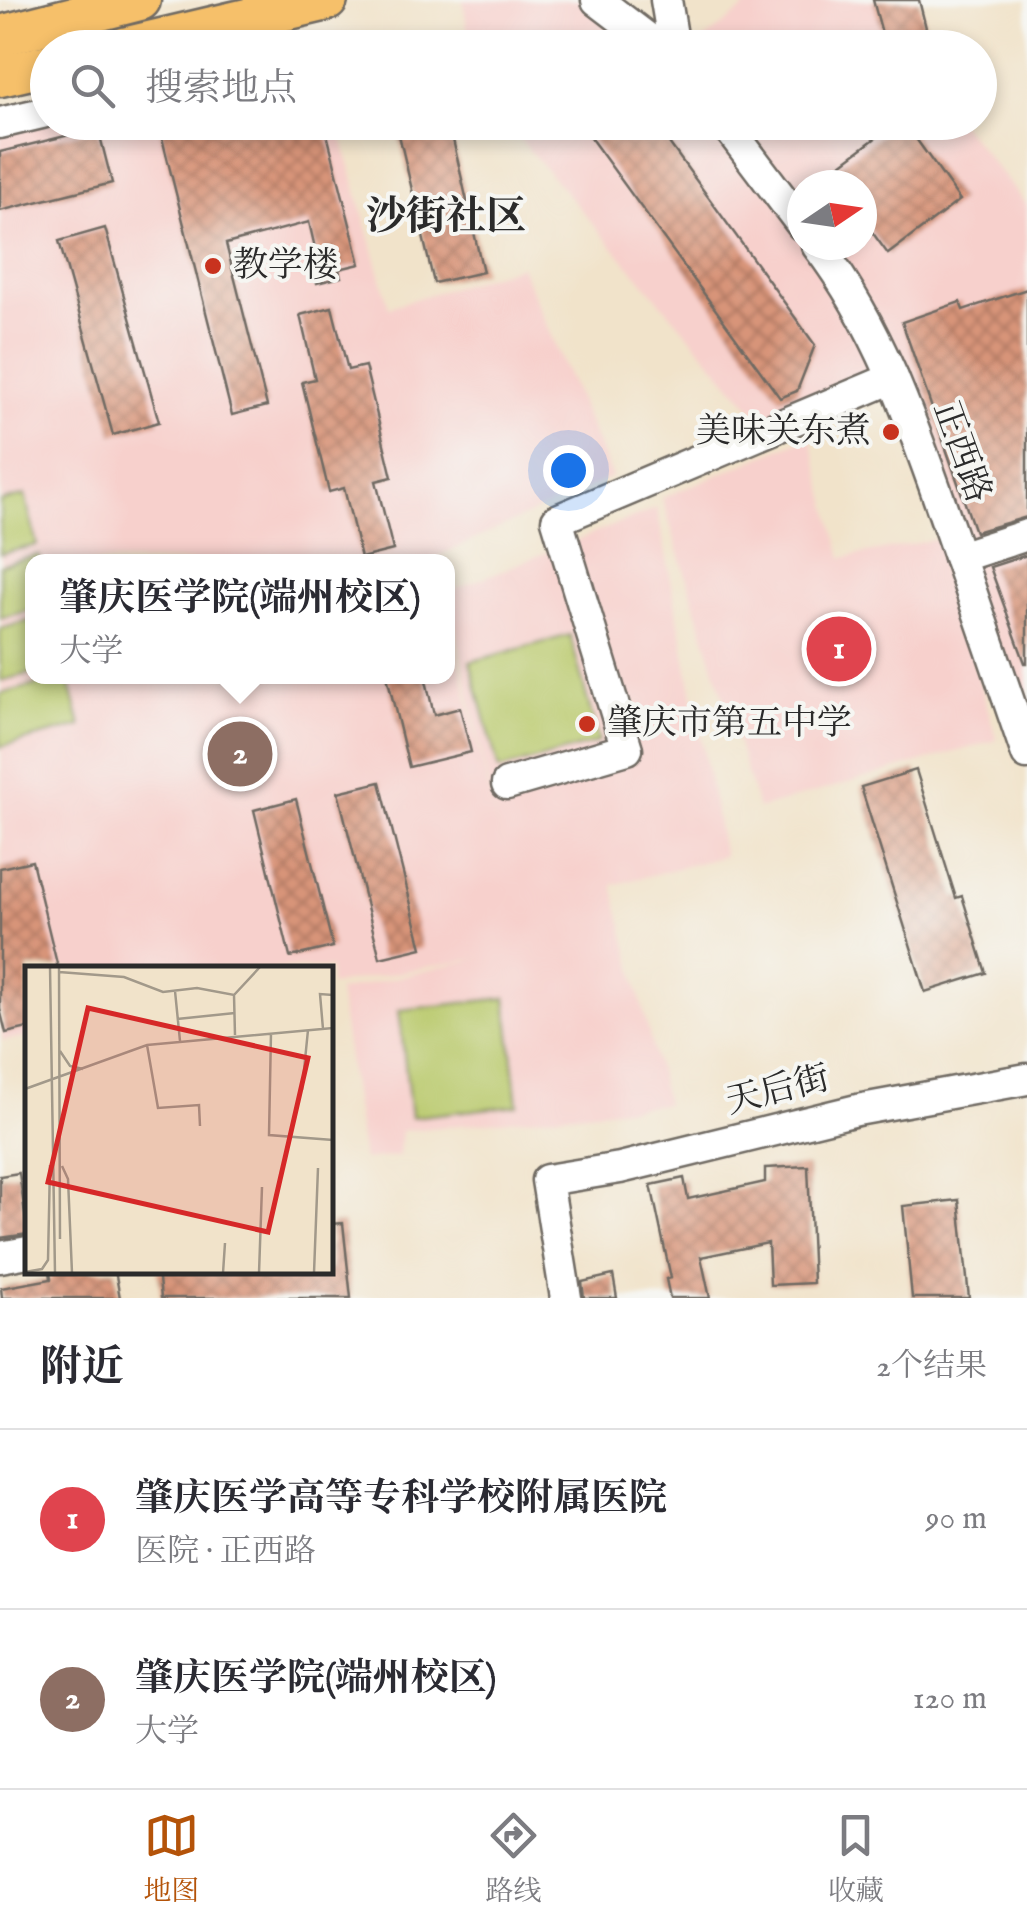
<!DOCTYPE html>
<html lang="zh">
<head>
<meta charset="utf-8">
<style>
  body { margin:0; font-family:"IM FELL English","Noto Serif SC",serif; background:#f2f2f3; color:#2b2b33 }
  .compass { position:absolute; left:787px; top:170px; width:90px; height:90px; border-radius:50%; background:#fff; box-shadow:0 5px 15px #0003; rotate:77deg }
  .you { position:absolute; left:568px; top:470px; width:35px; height:35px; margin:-25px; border:8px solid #fff; border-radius:50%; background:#1a73e8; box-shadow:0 0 0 15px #1a73e833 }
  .badge { display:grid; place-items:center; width:65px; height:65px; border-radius:50%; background:#b45309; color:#fff; font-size:32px; font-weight:700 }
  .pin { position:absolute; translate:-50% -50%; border:5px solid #fff; box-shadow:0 2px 10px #0006 }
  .popup { position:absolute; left:25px; top:554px; width:430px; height:130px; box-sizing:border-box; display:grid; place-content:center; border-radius:20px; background:#fff; filter:drop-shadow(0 2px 8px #0005); font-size:32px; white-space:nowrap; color:#7c7c81 }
  .popup b { font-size:38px; color:#2b2b33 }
  .popup::after { content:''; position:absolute; left:50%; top:100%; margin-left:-20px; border:20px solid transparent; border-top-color:#fff }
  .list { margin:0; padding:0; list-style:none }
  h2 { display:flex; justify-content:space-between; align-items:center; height:130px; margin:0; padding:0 40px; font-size:42px }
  h2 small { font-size:32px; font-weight:400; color:#7c7c81 }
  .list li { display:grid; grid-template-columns:65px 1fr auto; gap:30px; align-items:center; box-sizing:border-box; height:180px; padding:0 40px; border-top:2px solid #e1e1e2 }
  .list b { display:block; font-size:38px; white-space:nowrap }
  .list p { margin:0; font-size:32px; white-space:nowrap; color:#7c7c81 }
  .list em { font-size:32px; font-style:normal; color:#7c7c81 }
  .icon { flex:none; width:55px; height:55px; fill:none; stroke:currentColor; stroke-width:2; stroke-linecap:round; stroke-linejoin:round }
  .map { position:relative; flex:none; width:1027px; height:1298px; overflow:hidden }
  .search { position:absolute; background:#fff; box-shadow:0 5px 15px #0003; left:30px; right:30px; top:30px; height:110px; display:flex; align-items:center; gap:25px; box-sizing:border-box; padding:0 35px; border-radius:55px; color:#7c7c81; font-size:38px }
  .sheet { height:490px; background:#fff }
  nav { display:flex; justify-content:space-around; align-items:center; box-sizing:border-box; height:140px; border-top:2px solid #e1e1e2; background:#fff; font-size:28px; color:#7c7c81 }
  nav a { display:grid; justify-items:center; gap:5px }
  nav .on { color:#b45309 }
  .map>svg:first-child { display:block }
  .built { fill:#f7d0cc; fill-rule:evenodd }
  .park { fill:#b9c96c; stroke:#727a4c; stroke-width:2.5 }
  .building { fill:url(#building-cross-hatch) }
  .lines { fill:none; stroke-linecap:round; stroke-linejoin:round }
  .minor-casing { stroke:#706b63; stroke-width:35 }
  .major-casing { stroke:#706b63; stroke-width:45 }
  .minor { stroke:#fff; stroke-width:30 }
  .major { stroke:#f6c06b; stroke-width:40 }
  .poi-dot { fill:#c8321e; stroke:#f6f6f2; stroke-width:4 }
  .labels { text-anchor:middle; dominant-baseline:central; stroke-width:8; stroke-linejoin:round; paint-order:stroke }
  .poi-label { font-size:35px; fill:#2b2b2b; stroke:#f6f6f2; text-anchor:start }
  .street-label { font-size:35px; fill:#2b2b2b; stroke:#f6f6f2 }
  .quarter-label { font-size:40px; font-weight:bold; fill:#2b2b2b; stroke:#f6f6f2 }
  .inset-road { fill:none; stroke:#a2998a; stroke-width:2.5 }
  .view { fill:#d62828; fill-opacity:0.15; stroke:#d62828; stroke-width:5 }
  .inset-edge { fill:none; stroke:#2b2b2b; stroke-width:5 }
</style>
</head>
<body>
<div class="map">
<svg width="1027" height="1298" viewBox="0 0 1027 1298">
  <defs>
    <pattern id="building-cross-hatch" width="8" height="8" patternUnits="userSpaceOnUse" patternTransform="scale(2.5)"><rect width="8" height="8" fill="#d89479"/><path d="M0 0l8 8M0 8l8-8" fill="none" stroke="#af7963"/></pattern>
  </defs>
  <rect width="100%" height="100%" fill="#f6f6f2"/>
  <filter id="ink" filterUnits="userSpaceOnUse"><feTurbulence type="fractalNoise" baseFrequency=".01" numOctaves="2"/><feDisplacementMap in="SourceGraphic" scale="20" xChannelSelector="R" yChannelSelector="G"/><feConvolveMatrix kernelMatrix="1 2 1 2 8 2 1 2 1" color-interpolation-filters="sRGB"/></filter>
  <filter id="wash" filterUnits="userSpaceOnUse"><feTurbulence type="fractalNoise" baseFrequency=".0048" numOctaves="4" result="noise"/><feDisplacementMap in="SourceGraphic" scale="40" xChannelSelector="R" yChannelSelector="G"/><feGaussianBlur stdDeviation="2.25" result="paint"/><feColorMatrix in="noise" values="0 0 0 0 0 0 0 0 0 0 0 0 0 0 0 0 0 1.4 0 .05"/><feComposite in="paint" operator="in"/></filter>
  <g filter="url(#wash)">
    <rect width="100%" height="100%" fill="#f1e3ca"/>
    <!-- built -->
    <g class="built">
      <polygon points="463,0 587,0 658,47 470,47"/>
      <polygon points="755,0 919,0 931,47 694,48"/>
      <polygon points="48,122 338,123 389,307 521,266 612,477 436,557 436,561 32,562 32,676 448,676 448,611 500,842 448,592 657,508 724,856 613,885 666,1104 401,1131 399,1156 363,1160 338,991 484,957 330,985 330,968 28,968 27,1037 2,1041 0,130"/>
      <path d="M480 123H960L1027 206V755L893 378 771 430 511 129 482 132ZM802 185H862V245H802Z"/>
      <polygon points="810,436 842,558 938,539 997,740 758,809 662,498"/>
    </g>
    <!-- park -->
    <g class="park">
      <polygon points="25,495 37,545 0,554 0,502"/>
      <polygon points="39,555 41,561 32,562 32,610 0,618 0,565"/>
      <polygon points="32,620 32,673 0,681 0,629"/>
      <polygon points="570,635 599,742 499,770 470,662"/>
      <polygon points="68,677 81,726 0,747 0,694"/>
      <polygon points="506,998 518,1105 411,1117 399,1010"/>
    </g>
    <g id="blocks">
      <!-- building -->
      <g class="building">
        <polygon points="873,0 919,0 931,48 886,48"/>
        <polygon points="158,122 324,122 360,264 339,269 341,277 317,283 311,263 318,261 309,222 226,244 267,406 232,415"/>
        <polygon points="396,122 449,122 483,272 434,283"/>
        <polygon points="579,122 654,122 815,345 797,391 780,398"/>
        <polygon points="897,122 904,122 960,200 888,254 862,218 862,185 837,185 829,173"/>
        <polygon points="98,128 112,183 0,211 0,152"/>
        <polygon points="105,228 159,422 113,435 59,241"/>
        <polygon points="1027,289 1027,517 975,532 902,322 960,302 963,310"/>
        <polygon points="332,307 348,370 365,366 392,477 376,481 393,550 361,558 344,488 329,492 302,382 315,379 300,315"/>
        <polygon points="1027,555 1027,663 1025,663 990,567"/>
        <polygon points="387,676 425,676 434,715 460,708 471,752 409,767"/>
        <polygon points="916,770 956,898 962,896 986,973 925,992 861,787"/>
        <polygon points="380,782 422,948 380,958 338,792"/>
        <polygon points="296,799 333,947 290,957 254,810"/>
        <polygon points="32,861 58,968 28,968 28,1028 6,1033 0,1009 0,868"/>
        <polygon points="808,1166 813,1283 770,1285 768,1243 701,1257 710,1298 670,1298 666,1279 671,1278 651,1185 684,1178 688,1199 765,1182 765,1168"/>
        <polygon points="19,1173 28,1234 0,1238 0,1176"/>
        <polygon points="959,1200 969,1298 912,1298 903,1206"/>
        <polygon points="343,1223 351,1298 161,1298 158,1270 330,1270 330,1224"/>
        <polygon points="50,1270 115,1270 120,1298 2,1298 1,1288 51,1279"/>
        <polygon points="613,1275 617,1298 584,1298 582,1282"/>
      </g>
    </g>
  </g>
  <g filter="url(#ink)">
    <use href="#blocks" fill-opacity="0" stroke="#706b63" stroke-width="2.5"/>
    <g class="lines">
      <!-- minor casing -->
      <g class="minor-casing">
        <g id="minor">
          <polyline points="597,0 660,48"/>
          <polyline points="666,0 674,48"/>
          <polyline points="724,122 802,225"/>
          <polyline points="0,123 42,113 48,108"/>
          <path d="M817 245C880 327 913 425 947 522 974 599 1000 676 1027 754"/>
          <polyline points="959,557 1027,535"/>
          <polyline points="507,784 627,749 557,520 893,378"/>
          <polyline points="0,1257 28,1252"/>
          <polyline points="566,1298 547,1180 620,1168 857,1110 1027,1079"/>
        </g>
      </g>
      <!-- major casing -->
      <g class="major-casing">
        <g id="major">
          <polyline points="0,36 140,0"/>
          <polyline points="124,48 327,0"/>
          <polyline points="0,76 48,65"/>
        </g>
      </g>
      <!-- minor -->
      <use href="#minor" class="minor"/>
      <!-- major -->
      <use href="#major" class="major"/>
    </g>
  </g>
  <!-- markers -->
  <g class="poi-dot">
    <circle cx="213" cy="266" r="10"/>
    <circle cx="891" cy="432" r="10"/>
    <circle cx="587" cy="724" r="10"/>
  </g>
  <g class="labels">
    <!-- poi labels -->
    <g class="poi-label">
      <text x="233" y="266">教学楼</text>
      <text x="871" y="432" text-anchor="end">美味关东煮</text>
      <text x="607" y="724">肇庆市第五中学</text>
    </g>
    <!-- street labels -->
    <g class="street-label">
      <text transform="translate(961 452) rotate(70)">正西路</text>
      <text transform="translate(778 1091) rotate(-14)">天后街</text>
    </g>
    <!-- quarter labels -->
    <g class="quarter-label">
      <text x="446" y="218">沙街社区</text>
    </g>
  </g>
  <!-- overview -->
  <g transform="translate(25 966)">
    <rect width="308" height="308" fill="#f1e3ca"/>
    <path class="inset-road" d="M25 1 30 307M34 1 35 273M34 6 99 11 138 26 172 22 209 29 235 1M150 25 155 75M209 29 210 69M152 53 210 47M298 63 295 28 308 29M246 67 244 169 308 174M122 79 133 142 174 139 175 160M35 85 45 100 58 103M0 123 122 79 308 62M277 124 283 64M37 200 43 213 47 307M0 306 17 303 23 294 25 199M198 307 200 277M234 307 237 221M289 307 293 202"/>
    <path class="view" d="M63 42 283 92 243 266 23 216Z"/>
    <rect width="308" height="308" class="inset-edge"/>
  </g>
</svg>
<svg class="compass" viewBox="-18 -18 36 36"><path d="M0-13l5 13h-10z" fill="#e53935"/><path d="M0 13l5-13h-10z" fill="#7c7c81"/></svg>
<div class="you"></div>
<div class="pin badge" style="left:839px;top:649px;background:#e0444e">1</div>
<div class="pin badge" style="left:240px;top:754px;background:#8d6e63">2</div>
<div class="popup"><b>肇庆医学院(端州校区)</b>大学</div>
<div class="search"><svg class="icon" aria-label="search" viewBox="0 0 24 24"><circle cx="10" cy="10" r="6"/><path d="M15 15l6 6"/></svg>搜索地点</div>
</div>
<section class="sheet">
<h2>附近<small>2个结果</small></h2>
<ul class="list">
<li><span class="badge" style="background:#e0444e">1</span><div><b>肇庆医学高等专科学校附属医院</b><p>医院 · 正西路</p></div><em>90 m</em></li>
<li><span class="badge" style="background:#8d6e63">2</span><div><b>肇庆医学院(端州校区)</b><p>大学</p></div><em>120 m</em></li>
</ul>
</section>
<nav>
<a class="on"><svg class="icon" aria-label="map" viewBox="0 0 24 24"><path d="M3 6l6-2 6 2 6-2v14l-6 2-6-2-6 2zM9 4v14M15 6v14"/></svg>地图</a>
<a><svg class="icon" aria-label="directions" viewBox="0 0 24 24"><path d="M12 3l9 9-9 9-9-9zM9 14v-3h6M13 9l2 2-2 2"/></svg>路线</a>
<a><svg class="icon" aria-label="saved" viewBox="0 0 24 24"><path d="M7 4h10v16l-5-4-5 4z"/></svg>收藏</a>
</nav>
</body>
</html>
